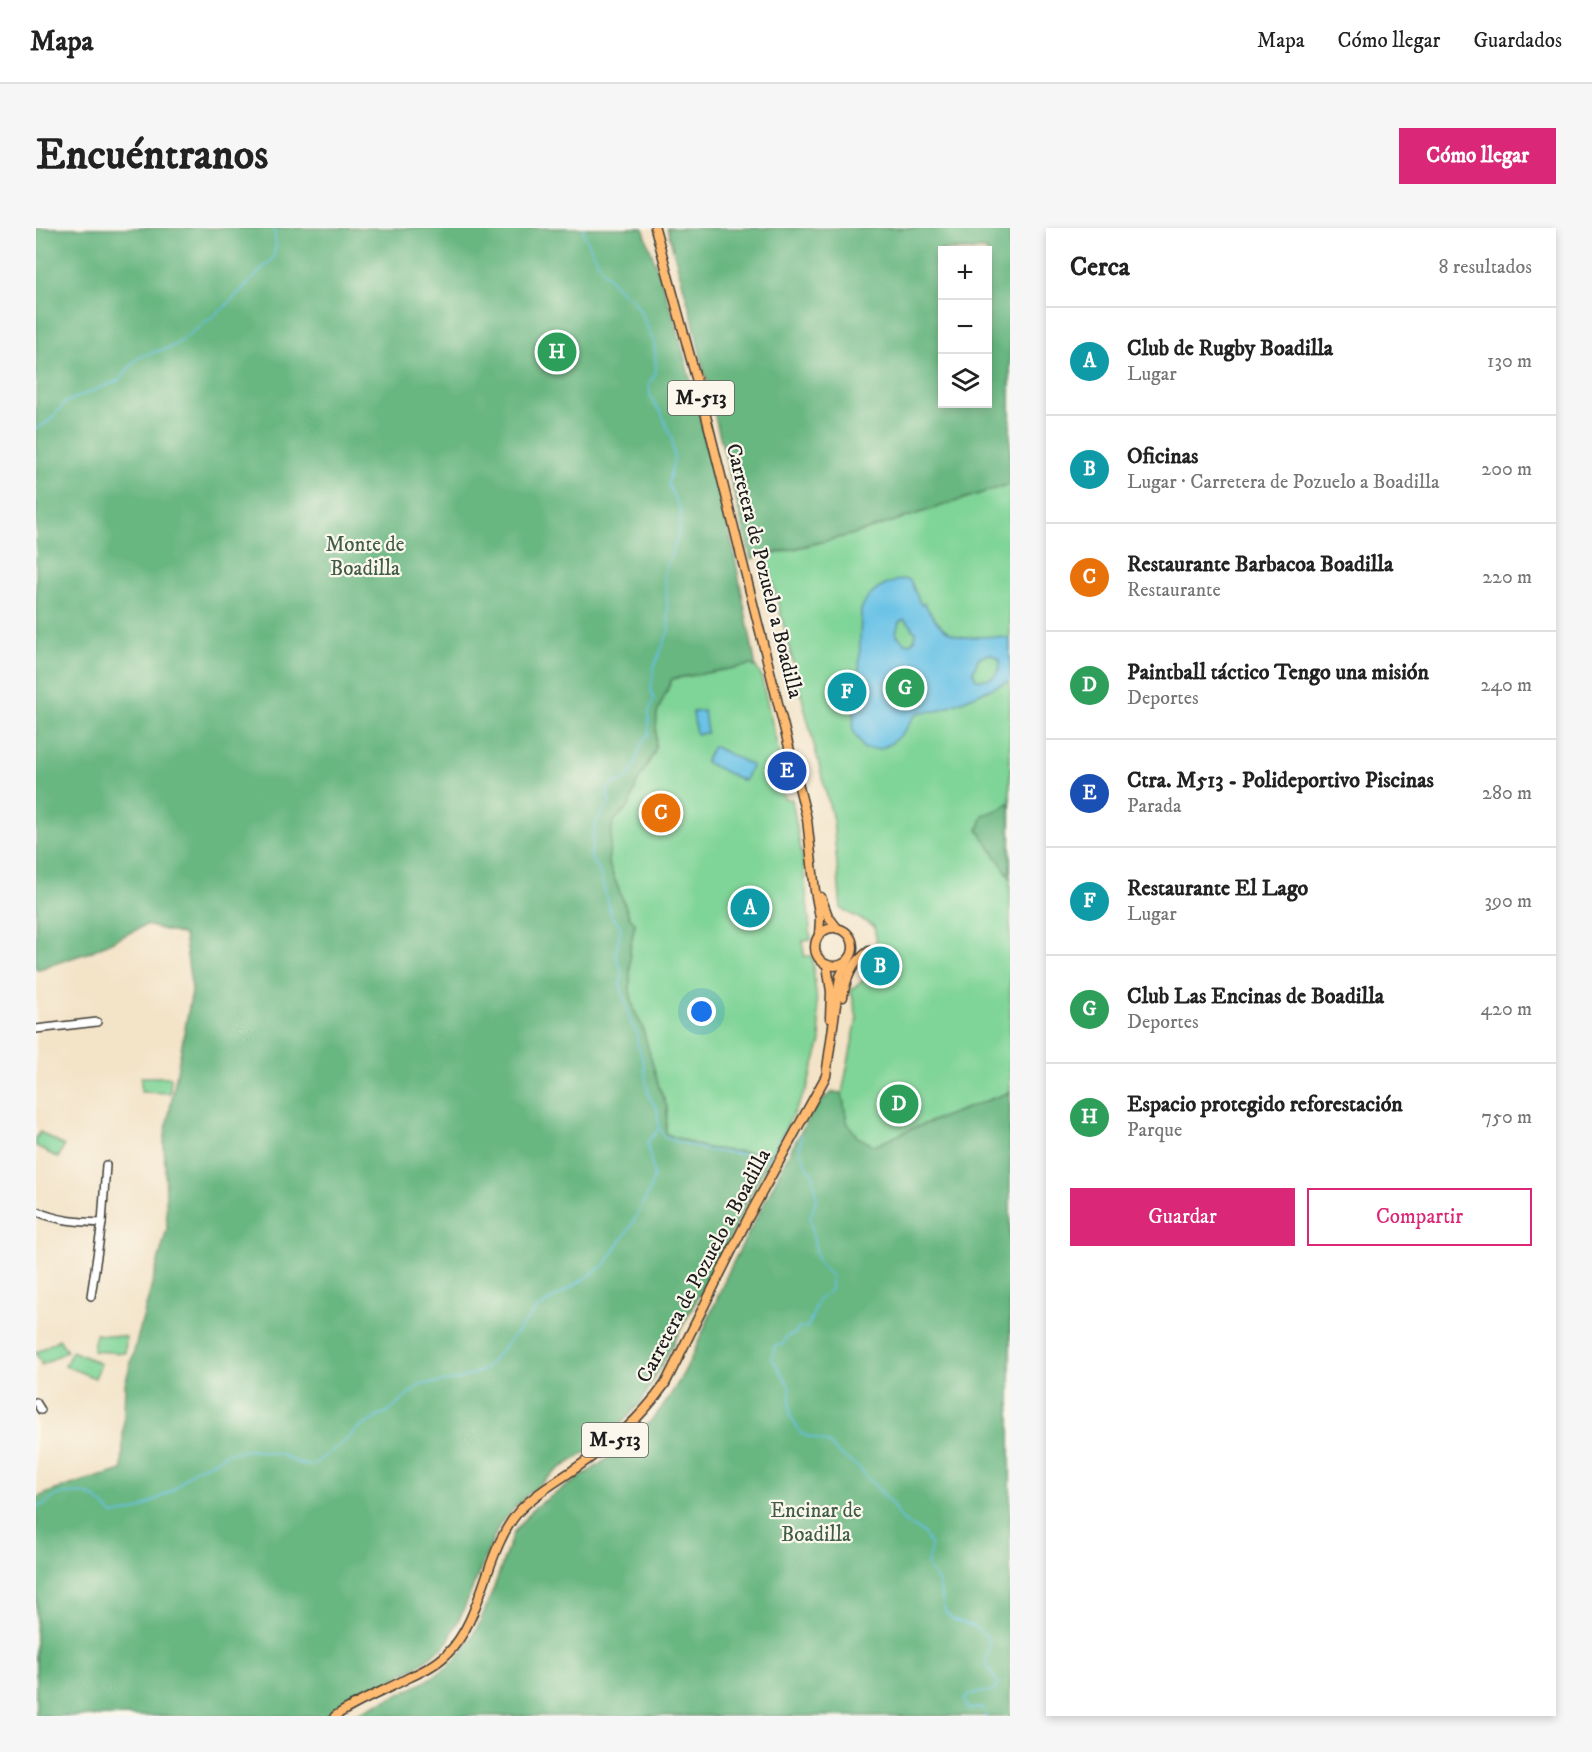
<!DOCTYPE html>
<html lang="es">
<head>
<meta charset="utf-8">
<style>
  body { margin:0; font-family:"IM FELL DW Pica",serif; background:#f6f6f6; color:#222 }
  .controls { position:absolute; right:18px; top:18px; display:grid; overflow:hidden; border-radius:0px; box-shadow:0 3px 9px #0003 }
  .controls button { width:54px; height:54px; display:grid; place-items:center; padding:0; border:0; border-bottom:2px solid #e0e0e0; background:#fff; color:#222; font:30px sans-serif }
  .you { position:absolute; left:666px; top:784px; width:21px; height:21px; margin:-15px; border:4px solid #fff; border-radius:50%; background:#1a73e8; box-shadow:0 0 0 9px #1a73e833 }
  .badge { display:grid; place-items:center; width:39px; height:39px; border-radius:50%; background:#db2777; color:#fff; font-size:20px; font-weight:700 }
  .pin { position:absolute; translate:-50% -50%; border:3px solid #fff; box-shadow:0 2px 6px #0006 }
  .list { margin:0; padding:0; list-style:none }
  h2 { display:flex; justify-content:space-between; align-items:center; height:78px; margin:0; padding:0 24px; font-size:26px }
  h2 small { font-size:20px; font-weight:400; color:#767676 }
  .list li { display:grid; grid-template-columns:39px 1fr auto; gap:18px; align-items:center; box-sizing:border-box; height:108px; padding:0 24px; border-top:2px solid #e0e0e0 }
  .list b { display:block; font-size:22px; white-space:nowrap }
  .list p { margin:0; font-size:20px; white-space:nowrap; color:#767676 }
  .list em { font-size:20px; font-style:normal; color:#767676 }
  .actions { display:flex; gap:12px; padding:18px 24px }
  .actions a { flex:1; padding:14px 0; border:2px solid #db2777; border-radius:0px; text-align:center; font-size:21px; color:#db2777 }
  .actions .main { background:#db2777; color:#fff }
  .icon { flex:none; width:33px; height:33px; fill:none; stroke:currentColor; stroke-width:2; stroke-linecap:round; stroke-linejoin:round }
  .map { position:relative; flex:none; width:974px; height:1488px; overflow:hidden; border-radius:0px }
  header { display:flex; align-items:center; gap:36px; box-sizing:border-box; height:84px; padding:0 30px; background:#fff; border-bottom:2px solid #e0e0e0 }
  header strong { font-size:28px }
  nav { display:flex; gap:33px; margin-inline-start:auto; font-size:21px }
  .intro { display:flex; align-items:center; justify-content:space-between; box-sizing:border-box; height:144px; padding:0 36px }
  h1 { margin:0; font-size:42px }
  .button { padding:15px 27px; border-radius:0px; background:#db2777; color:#fff; font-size:21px; font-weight:700 }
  main { display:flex; gap:36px; padding:0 36px }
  aside { flex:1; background:#fff; border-radius:0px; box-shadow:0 3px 9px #0003 }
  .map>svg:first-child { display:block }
  .green { fill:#7fd497; stroke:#4e785a; stroke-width:1.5 }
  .forest { fill:#67b680; stroke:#42694e; stroke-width:1.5; fill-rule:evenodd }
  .water { fill:#69c2e6; stroke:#426f81; stroke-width:1.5; fill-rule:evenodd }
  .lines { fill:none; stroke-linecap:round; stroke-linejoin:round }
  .stream { stroke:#69c2e6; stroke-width:1.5 }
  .minor-casing { stroke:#3c3a36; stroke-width:10 }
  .major-casing { stroke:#3c3a36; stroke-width:11 }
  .minor { stroke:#fff; stroke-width:7 }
  .major { stroke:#ffbb71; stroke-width:8 }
  .labels { text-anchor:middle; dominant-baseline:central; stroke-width:4.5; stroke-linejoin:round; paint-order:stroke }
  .shield { fill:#fbf7ec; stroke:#5f5e5a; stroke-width:1.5 }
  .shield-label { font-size:20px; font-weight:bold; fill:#1c1c1c }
  .park-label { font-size:21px; fill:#3f5c47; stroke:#fbf7ec }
  .street-label { font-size:21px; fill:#1c1c1c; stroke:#fbf7ec }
</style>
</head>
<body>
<header>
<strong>Mapa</strong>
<nav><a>Mapa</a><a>Cómo llegar</a><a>Guardados</a></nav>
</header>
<div class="intro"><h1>Encuéntranos</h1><a class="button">Cómo llegar</a></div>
<main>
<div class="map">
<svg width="974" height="1488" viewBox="0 0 974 1488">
  <rect width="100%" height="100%" fill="#fbf7ec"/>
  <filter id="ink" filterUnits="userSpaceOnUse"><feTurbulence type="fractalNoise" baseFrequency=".0167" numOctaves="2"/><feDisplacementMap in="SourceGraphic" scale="12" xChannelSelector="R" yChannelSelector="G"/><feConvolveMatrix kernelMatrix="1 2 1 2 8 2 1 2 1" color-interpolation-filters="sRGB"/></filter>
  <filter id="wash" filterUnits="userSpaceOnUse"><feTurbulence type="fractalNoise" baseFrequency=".008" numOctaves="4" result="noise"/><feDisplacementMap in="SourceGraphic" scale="24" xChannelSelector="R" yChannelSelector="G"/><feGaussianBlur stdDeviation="1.35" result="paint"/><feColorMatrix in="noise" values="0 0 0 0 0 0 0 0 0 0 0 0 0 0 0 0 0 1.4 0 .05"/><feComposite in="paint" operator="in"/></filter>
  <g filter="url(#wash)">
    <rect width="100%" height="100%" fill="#f3e3c7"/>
    <!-- green -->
    <g class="green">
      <polygon points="974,256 974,864 875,901 839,918 821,909 811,894 806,865 821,790 815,762 841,742 841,716 838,698 805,681 797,592 730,328 818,306"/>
      <path d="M715 437 720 439 725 448 750 555 743 556C744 562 748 565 749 571H756L767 634 775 712 767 713 768 728H776L785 813 771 860 735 927 669 920 630 906 631 879 623 859 606 798 598 782 594 763V721L599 696 593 688 572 634 577 594 593 578 601 555 619 523 621 485 636 451Z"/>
      <polygon points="105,849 135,849 134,865 105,864"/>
      <polygon points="4,904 28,918 22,930 0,918 0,911"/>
      <polygon points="59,1106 90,1109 89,1125 57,1123"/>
      <polygon points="23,1111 31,1123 6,1137 0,1125"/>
      <polygon points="36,1123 65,1136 59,1150 29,1138"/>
    </g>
    <!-- forest -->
    <g class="forest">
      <path d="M0 0H607L640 96 697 320 720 439 715 437 636 451 621 485 619 523 601 555 593 578 577 594 572 634 593 688 599 695 594 721V763L598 782 606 798 623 859 631 879 630 906 669 920 735 927 685 1027 606 1173 569 1213 523 1241 493 1265 464 1295 426 1385 410 1417 380 1439 287 1488H0V1270C27 1257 57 1251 86 1242L89 1156 131 1001 128 913 156 763 148 707 110 697 54 724 0 742Z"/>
      <path d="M631 0H974V256L818 306 715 331 677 181 683 176 681 165 676 164 668 144 656 89ZM906 22H951V176H906Z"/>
      <polygon points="974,574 974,649 942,602 947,587 964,581"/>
      <path d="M798 864 806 865 811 894 821 909 839 918 875 901 974 864V1488H315C346 1473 382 1461 410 1440 446 1413 461 1345 478 1304L498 1280C534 1255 574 1233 606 1202 648 1162 668 1099 691 1047 705 1018 721 990 735 962 745 941 778 870 798 864Z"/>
    </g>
    <!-- water -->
    <g class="water">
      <path d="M868 351 874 352 885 377 888 375C901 397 913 412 941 409 952 408 964 408 974 411V453L901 483 884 484 877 490 868 504 854 516 844 521H828L817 503 818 482 828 470 829 463 823 449 825 382C832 363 849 355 868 351ZM868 391 876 398V402L880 403 879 411 874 415H869L860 406 863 394ZM955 426 964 432C965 448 954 453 940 451L937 444 943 429Z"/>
      <polygon points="668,483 671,505 660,506 657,484"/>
      <polygon points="677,518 716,537 708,553 669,534"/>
    </g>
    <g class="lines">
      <!-- stream -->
      <g class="stream">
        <polyline points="0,201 13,193 30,174 83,152 103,129 138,118 189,79 237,30 240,17 238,0"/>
        <polyline points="623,899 628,908 633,911 670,922 731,929 735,929 752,898 758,897"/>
        <path d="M765 906 764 921 770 937 777 945 781 969 774 990 782 1035 795 1047V1062L782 1072 772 1099 763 1100 760 1105 749 1110 748 1116 739 1118 736 1130 754 1159V1187L765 1206 792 1215 803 1226 821 1238 854 1274 867 1293 887 1304 895 1318 891 1338 902 1353 909 1383 916 1391 937 1398 951 1408 954 1417 949 1436C955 1443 956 1449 963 1455L958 1463 933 1466 928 1472 932 1481 947 1480 950 1488"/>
        <path d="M0 1278 8 1277 21 1267 45 1265 60 1270 77 1287 102 1282 137 1262 159 1241 176 1235 192 1225 213 1222 243 1226 264 1236 275 1238 307 1215 321 1201 356 1181 384 1157 421 1152 448 1142 500 1082 569 1037 595 998 613 964 618 948 611 914 619 906 623 899 621 880 614 870 611 859 608 835 601 813V804L595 795 584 755 587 747 580 726 585 698 576 689 562 639 557 635 554 626C558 618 556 614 557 606 559 593 565 584 574 575L571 565 578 554C604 558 595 521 613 507V484L618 471 615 463 618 439 633 402 631 368 628 345 643 306C645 298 643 292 645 284L632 256 638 231 636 211 625 184 618 176 614 167 613 155 619 147 620 138 618 114 603 81 597 72 587 65 566 42 547 4 548 0"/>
      </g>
    </g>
  </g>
  <g filter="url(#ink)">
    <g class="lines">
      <!-- minor casing -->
      <g class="minor-casing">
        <g id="minor">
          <polyline points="0,801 61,794"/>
          <path d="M0 983C21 993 43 994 66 995"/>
          <polyline points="55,1068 66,995 70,937"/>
          <polyline points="0,1174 5,1182"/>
        </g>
      </g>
      <!-- major casing -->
      <g class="major-casing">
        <g id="major">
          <polyline points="619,0 666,172 771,591 779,663 784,690 783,708"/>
          <polyline points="785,669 792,688 802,701"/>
          <circle cx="798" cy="719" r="19"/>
          <polyline points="791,737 795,764 794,790"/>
          <path d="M807 769C810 750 816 735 833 723"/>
          <path d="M299 1488C322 1473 348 1463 372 1450 385 1444 400 1437 411 1426 448 1390 449 1319 485 1281 501 1264 522 1253 540 1240 575 1216 604 1191 629 1156L712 990 790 848 804 748 813 731"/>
        </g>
      </g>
      <!-- minor -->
      <use href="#minor" class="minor"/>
      <!-- major -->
      <use href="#major" class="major"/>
    </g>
  </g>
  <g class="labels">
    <!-- shield labels -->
    <g class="shield">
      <rect x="632" y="153" width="66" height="34" rx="4.5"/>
      <rect x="546" y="1195" width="66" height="34" rx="4.5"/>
    </g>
    <g class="shield-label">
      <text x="665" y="170">M-513</text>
      <text x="579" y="1212">M-513</text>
    </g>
    <!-- park labels -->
    <g class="park-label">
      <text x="329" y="317">Monte de<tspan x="329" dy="24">Boadilla</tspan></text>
      <text x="780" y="1283">Encinar de<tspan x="780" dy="24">Boadilla</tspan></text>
    </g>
    <!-- street labels -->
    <g class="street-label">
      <text transform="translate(728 343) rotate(76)">Carretera de Pozuelo a Boadilla</text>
      <text transform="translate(668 1038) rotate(-62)">Carretera de Pozuelo a Boadilla</text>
    </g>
  </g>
</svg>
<div class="controls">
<button>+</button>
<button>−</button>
<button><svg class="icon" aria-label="layers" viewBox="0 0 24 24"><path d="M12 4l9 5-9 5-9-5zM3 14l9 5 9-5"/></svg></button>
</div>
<div class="you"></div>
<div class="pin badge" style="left:714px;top:680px;background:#0f9aa8">A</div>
<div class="pin badge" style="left:844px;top:738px;background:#0f9aa8">B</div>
<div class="pin badge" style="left:625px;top:585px;background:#e8710a">C</div>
<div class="pin badge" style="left:863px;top:876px;background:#2e9e5b">D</div>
<div class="pin badge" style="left:751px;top:543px;background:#1a4fb4">E</div>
<div class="pin badge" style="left:811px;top:464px;background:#0f9aa8">F</div>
<div class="pin badge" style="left:869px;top:460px;background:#2e9e5b">G</div>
<div class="pin badge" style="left:521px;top:124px;background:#2e9e5b">H</div>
</div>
<aside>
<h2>Cerca<small>8 resultados</small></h2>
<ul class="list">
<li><span class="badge" style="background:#0f9aa8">A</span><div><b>Club de Rugby Boadilla</b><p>Lugar</p></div><em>130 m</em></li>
<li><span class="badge" style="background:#0f9aa8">B</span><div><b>Oficinas</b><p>Lugar · Carretera de Pozuelo a Boadilla</p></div><em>200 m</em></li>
<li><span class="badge" style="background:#e8710a">C</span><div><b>Restaurante Barbacoa Boadilla</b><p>Restaurante</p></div><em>220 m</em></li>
<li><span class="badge" style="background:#2e9e5b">D</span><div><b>Paintball táctico Tengo una misión</b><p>Deportes</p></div><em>240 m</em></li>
<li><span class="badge" style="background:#1a4fb4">E</span><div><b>Ctra. M513 - Polideportivo Piscinas</b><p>Parada</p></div><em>280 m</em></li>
<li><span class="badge" style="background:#0f9aa8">F</span><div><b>Restaurante El Lago</b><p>Lugar</p></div><em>390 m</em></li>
<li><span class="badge" style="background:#2e9e5b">G</span><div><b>Club Las Encinas de Boadilla</b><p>Deportes</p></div><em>420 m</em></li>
<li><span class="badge" style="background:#2e9e5b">H</span><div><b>Espacio protegido reforestación</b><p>Parque</p></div><em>750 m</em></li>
</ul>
<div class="actions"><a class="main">Guardar</a><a>Compartir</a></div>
</aside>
</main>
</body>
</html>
